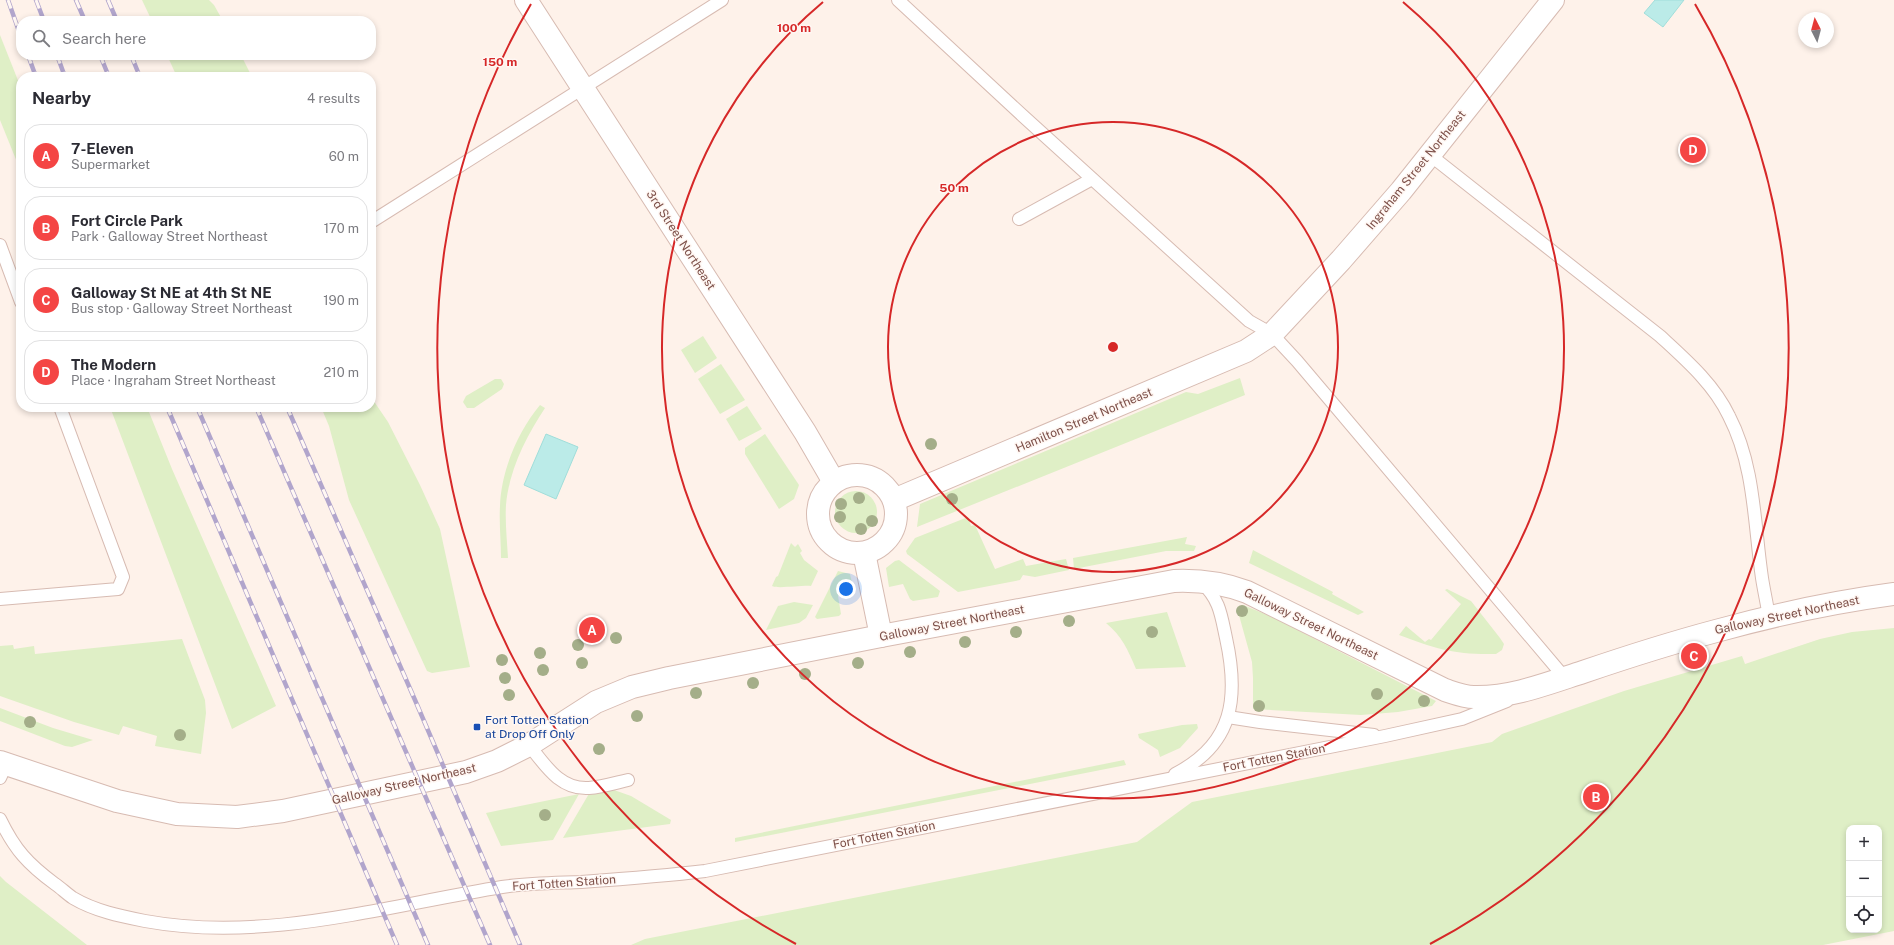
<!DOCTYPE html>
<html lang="en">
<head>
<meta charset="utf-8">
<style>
  body { margin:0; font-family:"Public Sans",sans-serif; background:#f7f7f7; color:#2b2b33 }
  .controls { position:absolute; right:12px; bottom:12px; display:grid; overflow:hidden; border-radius:8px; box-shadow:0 2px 6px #0003 }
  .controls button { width:36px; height:36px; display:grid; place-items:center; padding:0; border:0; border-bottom:1px solid #e1e1e2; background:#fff; color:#2b2b33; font:20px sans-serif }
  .compass { position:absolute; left:1798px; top:12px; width:36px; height:36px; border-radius:50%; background:#fff; box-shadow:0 2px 6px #0003; rotate:354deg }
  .you { position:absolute; left:846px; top:589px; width:14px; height:14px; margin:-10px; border:3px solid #fff; border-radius:50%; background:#1a73e8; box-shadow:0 0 0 6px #1a73e833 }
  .badge { display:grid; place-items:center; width:26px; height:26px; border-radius:50%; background:#f44544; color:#fff; font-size:13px; font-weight:700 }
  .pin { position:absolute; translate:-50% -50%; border:2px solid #fff; box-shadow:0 1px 4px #0006 }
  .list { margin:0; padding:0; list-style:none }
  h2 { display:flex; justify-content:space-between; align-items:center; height:52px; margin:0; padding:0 16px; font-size:17px }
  h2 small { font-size:13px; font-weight:400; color:#7c7c81 }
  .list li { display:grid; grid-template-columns:26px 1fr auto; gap:12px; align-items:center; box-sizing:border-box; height:64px; margin:0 8px 8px; padding:0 8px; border:1px solid #e1e1e2; border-radius:16px }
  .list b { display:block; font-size:15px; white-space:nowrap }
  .list p { margin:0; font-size:13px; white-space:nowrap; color:#7c7c81 }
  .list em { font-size:13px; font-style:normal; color:#7c7c81 }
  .icon { flex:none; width:22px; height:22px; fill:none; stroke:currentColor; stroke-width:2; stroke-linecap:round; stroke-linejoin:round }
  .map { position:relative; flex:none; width:1894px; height:945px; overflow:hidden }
  .search { position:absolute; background:#fff; box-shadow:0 2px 6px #0003; left:16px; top:16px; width:360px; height:44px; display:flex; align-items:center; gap:10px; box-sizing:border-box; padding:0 14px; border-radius:16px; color:#7c7c81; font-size:15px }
  .panel { position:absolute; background:#fff; box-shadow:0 2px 6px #0003; left:16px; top:72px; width:360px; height:340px; border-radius:16px }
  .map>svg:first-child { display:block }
  .green { fill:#dfefc6; fill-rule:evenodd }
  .water { fill:#bbebe8; stroke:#a0deda }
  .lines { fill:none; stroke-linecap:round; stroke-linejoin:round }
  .lane-casing { stroke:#d7bbb2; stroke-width:14 }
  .street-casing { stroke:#d7bbb2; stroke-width:24 }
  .lane { stroke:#fff; stroke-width:12 }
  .street { stroke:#fff; stroke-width:22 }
  .rail-casing { stroke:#b1a5cc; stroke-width:4.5 }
  .rail { stroke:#fff7f3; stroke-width:3; stroke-dasharray:9; stroke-linecap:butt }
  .tree { fill:#a4ae89 }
  .ring { fill:none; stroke:#d62828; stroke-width:2 }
  .transit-dot { fill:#1a4fb4; stroke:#fff7f3; stroke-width:1.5 }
  .labels { text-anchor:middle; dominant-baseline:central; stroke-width:3; stroke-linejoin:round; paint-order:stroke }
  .street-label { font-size:12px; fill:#7d5049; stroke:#fff7f3 }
  .transit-label { font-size:12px; fill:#164399; stroke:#fff7f3; text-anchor:start }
  .centre { fill:#d62828; stroke:#fff7f3; stroke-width:2 }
  .ring-label { font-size:12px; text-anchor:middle; font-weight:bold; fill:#d62828; stroke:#fff7f3; stroke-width:3; stroke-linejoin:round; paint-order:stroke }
</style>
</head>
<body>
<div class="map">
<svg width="1894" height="945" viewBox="0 0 1894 945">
  <rect width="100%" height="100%" fill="#fef2ea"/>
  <!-- green -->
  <g class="green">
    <polygon points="142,0 209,0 214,5 223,21 152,21"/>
    <polygon points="0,35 21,88 21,172 0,120"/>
    <polygon points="167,55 241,55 252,77 177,77"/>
    <polygon points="703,336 717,358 695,373 681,350"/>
    <polygon points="721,364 745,400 720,414 698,379"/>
    <polygon points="1240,378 1245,395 917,527 920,504 1186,392 1198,394"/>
    <polygon points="495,379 501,379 504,384 502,389 474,408 467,408 463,402 466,396"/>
    <polygon points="371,397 388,422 420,485 440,529 470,667 432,673 427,671 349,500 329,426 321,407 371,407"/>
    <path d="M540 405 545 408C526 437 509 470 506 505 505 522 507 540 508 558H501C501 541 499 523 500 506 501 471 518 431 540 405Z"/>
    <polygon points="747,406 762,429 739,441 726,419"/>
    <polygon points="110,407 147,407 172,469 276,706 232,729"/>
    <polygon points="765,434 799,485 794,499 779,509 745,454 745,448"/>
    <circle cx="856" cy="512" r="21"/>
    <polygon points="968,517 971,526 975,525 995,569 1023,559 1026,566 1066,559 1069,570 1035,577 1023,575 1020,580 958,592 907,554 906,551 915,538"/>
    <polygon points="1187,537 1185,544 1196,546 1194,551 1166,551 1074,569 1073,558"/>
    <path d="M791 543 795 547 798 544 802 551 800 553 804 560 818 571 811 586C803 585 777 589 772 586L776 577 778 576Z"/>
    <polygon points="1253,550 1333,592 1332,594 1364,612 1358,615 1249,563"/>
    <polygon points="899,560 940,591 938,597 913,601 910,599 903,584 889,587 886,568 895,561"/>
    <polygon points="838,571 850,574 854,592 838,596 841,614 839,616 817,619 815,617"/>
    <path d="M1447 589 1471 601 1500 638 1504 644 1502 650 1496 654C1456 655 1436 649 1399 635L1406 626 1425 642 1429 639 1431 640 1461 604 1445 590Z"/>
    <polygon points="794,602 813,605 806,618 799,623 766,630 778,606"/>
    <polygon points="1243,605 1270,616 1436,701 1432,706 1398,712 1361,715 1253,709 1253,678 1252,662 1237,608"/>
    <path d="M1167 612 1186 667 1136 669C1128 650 1122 636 1106 623Z"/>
    <path d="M1894 628V931L1823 945H631L645 939 1137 842 1192 802 1492 742 1502 734 1624 691 1742 656 1745 664 1820 639 1852 632ZM1849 828H1879V930H1849Z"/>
    <polygon points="182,639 205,700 206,713 201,754 155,746 157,736 123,726 119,735 74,722 0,696 0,646 13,645 14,649 34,646 35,654"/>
    <polygon points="0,708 53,728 93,740 72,747 65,746 0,721"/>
    <polygon points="1197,724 1198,728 1180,748 1160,757 1158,750 1139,738 1138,734 1182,725"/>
    <polygon points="1124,760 1126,765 735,842 735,838"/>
    <polygon points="614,790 631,796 671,820 670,824 563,838 590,792"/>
    <polygon points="579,794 553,840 501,846 486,813"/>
    <polygon points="0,876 6,882 87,945 0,945"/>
  </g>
  <!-- water -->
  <g class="water">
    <polygon points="1655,0 1684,0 1663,27 1644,13"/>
    <polygon points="546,434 578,447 556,499 524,485"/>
  </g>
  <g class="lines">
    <!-- lane casing -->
    <g class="lane-casing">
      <g id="lane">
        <polyline points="898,0 1023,116 1249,321 1272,334 1297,361 1565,678"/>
        <path d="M1430 155 1660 336C1685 359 1714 384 1729 416 1755 466 1754 524 1762 578 1764 591 1767 604 1769 617"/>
        <polyline points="1019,219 1092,179"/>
        <polyline points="371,222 722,0"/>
        <polyline points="0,245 21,302"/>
        <polyline points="0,599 118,589 123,577 60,407"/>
        <polyline points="1228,717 1260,722 1374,735"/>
        <path d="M529 745C545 765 560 790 589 788 602 787 615 783 628 780"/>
        <path d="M1175 774C1234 744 1239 697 1226 638 1221 615 1220 600 1202 583"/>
        <polyline points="0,778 6,765"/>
        <path d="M0 819C15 850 28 864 55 884 61 888 67 894 73 898 95 911 120 916 145 921 265 943 384 906 502 887 528 883 555 883 581 882 623 879 664 876 705 871L1385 736 1462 719 1507 701"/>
      </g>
    </g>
    <!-- street casing -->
    <g class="street-casing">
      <g id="street">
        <polyline points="526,0 805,432 834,482"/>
        <circle cx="857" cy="514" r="39"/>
        <polyline points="894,500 1246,351 1272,334 1341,260 1401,191 1553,0"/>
        <polyline points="864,553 881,636"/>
        <path d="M0 762 117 801 177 814 237 817 283 811 466 772 497 761 529 745 596 702 632 687 669 678 881 636 1174 581C1198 580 1223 583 1247 592L1445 690C1454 693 1464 697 1474 697 1511 698 1549 683 1583 672 1627 657 1671 643 1716 631 1774 615 1834 602 1894 594"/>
      </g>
    </g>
    <!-- lane -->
    <use href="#lane" class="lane"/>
    <!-- street -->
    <use href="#street" class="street"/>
    <!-- rail casing -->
    <g class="rail-casing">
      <g id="rail">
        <polyline points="8,0 21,37"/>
        <polyline points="36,0 44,21"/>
        <polyline points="76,0 85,21"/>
        <polyline points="108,0 117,21"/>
        <polyline points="28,55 36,77"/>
        <polyline points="57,55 65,77"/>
        <polyline points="100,55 109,77"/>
        <polyline points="131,55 140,77"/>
        <polyline points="167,407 397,945"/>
        <polyline points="197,407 428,945"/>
        <polyline points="256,407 490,945"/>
        <polyline points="287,407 415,700 520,945"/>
      </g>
    </g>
    <!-- rail -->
    <use href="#rail" class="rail"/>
  </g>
  <!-- trees -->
  <g class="tree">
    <circle cx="931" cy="444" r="6"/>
    <circle cx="859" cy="498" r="6"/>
    <circle cx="952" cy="499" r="6"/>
    <circle cx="841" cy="504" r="6"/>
    <circle cx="840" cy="517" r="6"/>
    <circle cx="872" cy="521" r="6"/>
    <circle cx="861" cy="529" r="6"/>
    <circle cx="1242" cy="611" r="6"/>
    <circle cx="1069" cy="621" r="6"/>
    <circle cx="1016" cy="632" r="6"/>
    <circle cx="1152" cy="632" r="6"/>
    <circle cx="616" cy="638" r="6"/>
    <circle cx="965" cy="642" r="6"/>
    <circle cx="578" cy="645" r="6"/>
    <circle cx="910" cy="652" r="6"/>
    <circle cx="540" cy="653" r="6"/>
    <circle cx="502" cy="660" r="6"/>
    <circle cx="582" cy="663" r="6"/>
    <circle cx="858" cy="663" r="6"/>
    <circle cx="543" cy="670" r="6"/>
    <circle cx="805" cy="674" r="6"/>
    <circle cx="505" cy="678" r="6"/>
    <circle cx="753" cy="683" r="6"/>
    <circle cx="696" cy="693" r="6"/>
    <circle cx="1377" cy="694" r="6"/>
    <circle cx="509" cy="695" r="6"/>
    <circle cx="1424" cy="701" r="6"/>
    <circle cx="1259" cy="706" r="6"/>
    <circle cx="637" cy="716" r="6"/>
    <circle cx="30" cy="722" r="6"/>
    <circle cx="180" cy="735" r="6"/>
    <circle cx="599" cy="749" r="6"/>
    <circle cx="545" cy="815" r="6"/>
  </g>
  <!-- distance rings -->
  <g class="ring">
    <circle cx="1113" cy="347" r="225"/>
    <path d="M1403 2A451 451 0 1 1 823 2"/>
    <path d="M796 944A676 676 0 0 1 531 4M1695 4A676 676 0 0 1 1430 944"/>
  </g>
  <!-- markers -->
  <rect class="transit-dot" x="473" y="723" width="8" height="8" rx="2"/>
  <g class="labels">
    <!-- street labels -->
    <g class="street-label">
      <text transform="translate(1416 170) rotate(-51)">Ingraham Street Northeast</text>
      <text transform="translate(681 240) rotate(57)">3rd Street Northeast</text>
      <text transform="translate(1084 420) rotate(-23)">Hamilton Street Northeast</text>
      <text transform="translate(1787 615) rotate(-12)">Galloway Street Northeast</text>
      <text transform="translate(952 623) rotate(-11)">Galloway Street Northeast</text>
      <text transform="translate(1311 624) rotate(26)">Galloway Street Northeast</text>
      <text transform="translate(1274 758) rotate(-11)">Fort Totten Station</text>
      <text transform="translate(404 784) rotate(-13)">Galloway Street Northeast</text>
      <text transform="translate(884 835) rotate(-11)">Fort Totten Station</text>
      <text transform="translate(564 883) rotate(-4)">Fort Totten Station</text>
    </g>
    <!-- transit labels -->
    <g class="transit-label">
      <text x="485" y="720">Fort Totten Station<tspan x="485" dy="14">at Drop Off Only</tspan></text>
    </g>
  </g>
  <circle cx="1113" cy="347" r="6" class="centre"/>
  <g class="ring-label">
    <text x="794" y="32">100 m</text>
    <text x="500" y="66">150 m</text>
    <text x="954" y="192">50 m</text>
  </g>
</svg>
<div class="controls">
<button>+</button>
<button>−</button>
<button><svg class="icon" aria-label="locate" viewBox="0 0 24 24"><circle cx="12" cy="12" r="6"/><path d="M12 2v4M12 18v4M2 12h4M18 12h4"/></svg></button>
</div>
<svg class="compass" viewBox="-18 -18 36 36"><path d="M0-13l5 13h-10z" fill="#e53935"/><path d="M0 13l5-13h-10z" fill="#7c7c81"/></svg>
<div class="you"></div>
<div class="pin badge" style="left:592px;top:630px">A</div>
<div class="pin badge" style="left:1596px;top:797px">B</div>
<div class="pin badge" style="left:1694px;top:656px">C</div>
<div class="pin badge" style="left:1693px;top:150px">D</div>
<div class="search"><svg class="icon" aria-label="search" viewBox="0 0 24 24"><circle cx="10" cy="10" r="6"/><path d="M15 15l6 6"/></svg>Search here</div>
<section class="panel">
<h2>Nearby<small>4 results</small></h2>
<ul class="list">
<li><span class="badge">A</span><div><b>7-Eleven</b><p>Supermarket</p></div><em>60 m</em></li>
<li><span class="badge">B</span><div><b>Fort Circle Park</b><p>Park · Galloway Street Northeast</p></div><em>170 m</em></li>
<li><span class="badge">C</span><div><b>Galloway St NE at 4th St NE</b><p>Bus stop · Galloway Street Northeast</p></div><em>190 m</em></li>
<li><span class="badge">D</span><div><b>The Modern</b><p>Place · Ingraham Street Northeast</p></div><em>210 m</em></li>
</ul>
</section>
</div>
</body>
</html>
